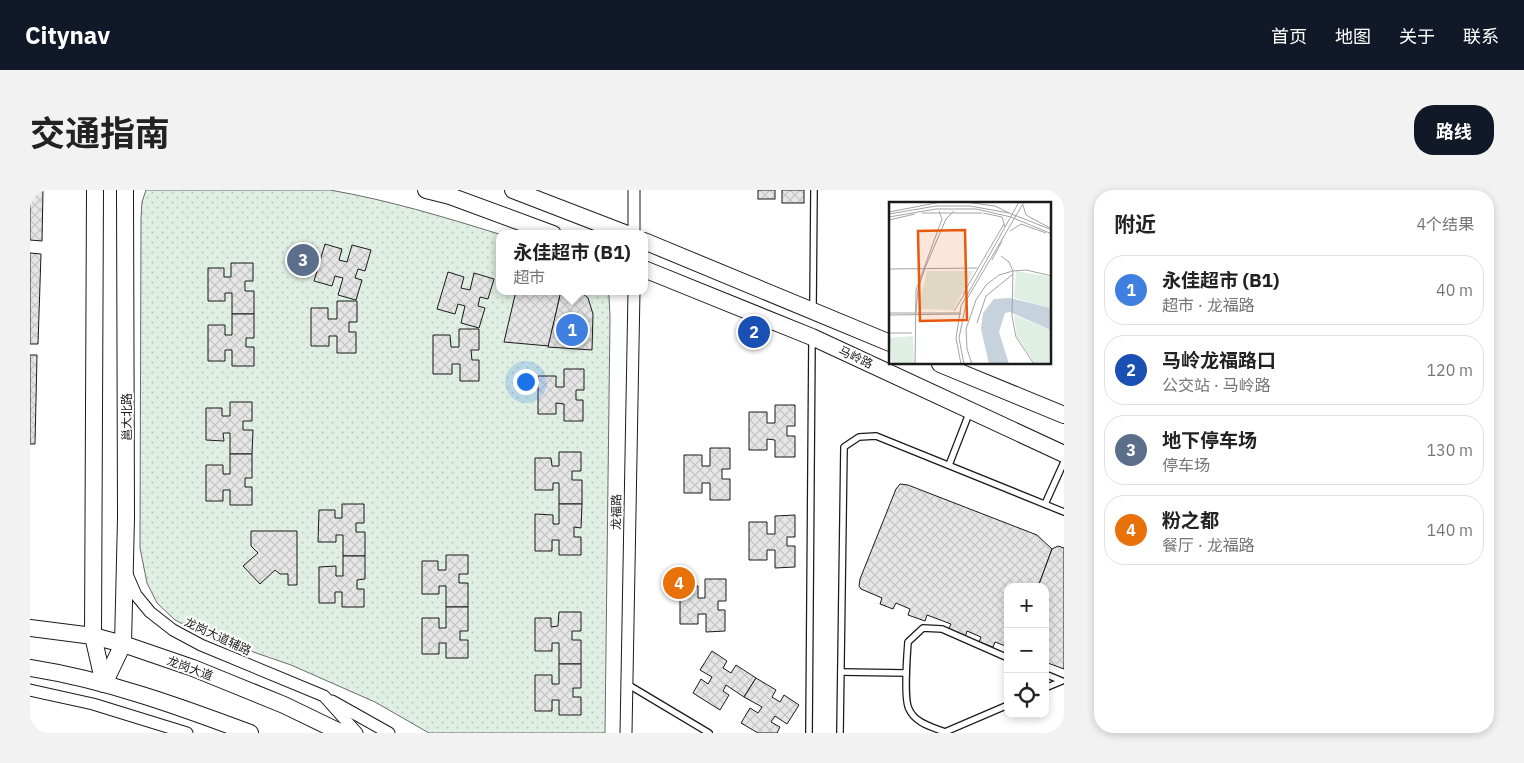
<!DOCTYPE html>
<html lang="zh">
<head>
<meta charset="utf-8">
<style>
  body { margin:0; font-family:"IBM Plex Sans","Noto Sans SC",sans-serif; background:#f2f2f2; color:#222 }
  .controls { position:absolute; right:15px; bottom:15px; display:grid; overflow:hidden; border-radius:10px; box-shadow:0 2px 8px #0003 }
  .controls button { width:45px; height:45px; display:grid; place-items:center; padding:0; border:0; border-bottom:1px solid #e0e0e0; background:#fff; color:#222; font:25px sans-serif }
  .you { position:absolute; left:495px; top:191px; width:18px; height:18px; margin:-12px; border:4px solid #fff; border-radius:50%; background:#1a73e8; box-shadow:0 0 0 8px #1a73e833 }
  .badge { display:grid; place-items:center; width:32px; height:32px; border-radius:50%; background:#111827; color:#fff; font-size:16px; font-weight:700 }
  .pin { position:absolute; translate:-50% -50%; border:2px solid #fff; box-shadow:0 1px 5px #0006 }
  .popup { position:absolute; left:466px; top:40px; width:152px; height:65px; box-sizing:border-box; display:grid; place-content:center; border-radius:10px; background:#fff; filter:drop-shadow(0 1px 4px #0005); font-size:16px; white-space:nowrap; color:#767676 }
  .popup b { font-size:19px; color:#222 }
  .popup::after { content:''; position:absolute; left:50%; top:100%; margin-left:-10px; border:10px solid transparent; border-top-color:#fff }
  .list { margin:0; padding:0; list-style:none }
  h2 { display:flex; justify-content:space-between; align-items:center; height:65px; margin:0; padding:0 20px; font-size:21px }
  h2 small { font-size:16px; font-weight:400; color:#767676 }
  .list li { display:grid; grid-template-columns:32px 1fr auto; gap:15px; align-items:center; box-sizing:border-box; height:70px; margin:0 10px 10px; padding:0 10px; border:1px solid #e0e0e0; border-radius:20px }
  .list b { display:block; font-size:19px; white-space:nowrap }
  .list p { margin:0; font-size:16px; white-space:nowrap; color:#767676 }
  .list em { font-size:16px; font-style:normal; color:#767676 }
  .icon { flex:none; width:28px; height:28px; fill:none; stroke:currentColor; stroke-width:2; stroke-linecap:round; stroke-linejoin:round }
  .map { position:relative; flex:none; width:1034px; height:543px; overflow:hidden; border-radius:20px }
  header { display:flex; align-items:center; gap:30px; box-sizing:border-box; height:70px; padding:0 25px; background:#111827; color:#fff }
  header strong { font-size:24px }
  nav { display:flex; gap:28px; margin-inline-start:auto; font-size:18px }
  .intro { display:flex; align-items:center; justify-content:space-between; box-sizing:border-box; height:120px; padding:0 30px }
  h1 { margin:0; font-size:35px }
  .button { padding:12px 22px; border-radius:20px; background:#111827; color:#fff; font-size:18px; font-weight:700 }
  main { display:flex; gap:30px; padding:0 30px }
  aside { flex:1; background:#fff; border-radius:20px; box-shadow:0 2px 8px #0003 }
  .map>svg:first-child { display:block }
  .grass { fill:url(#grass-dots); stroke:#6a6a6a }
  .building { fill:url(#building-cross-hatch); stroke:#1a1a1a }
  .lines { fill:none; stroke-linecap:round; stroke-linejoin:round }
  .lane-casing { stroke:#1a1a1a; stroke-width:8 }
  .street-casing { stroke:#1a1a1a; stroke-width:13 }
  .secondary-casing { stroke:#1a1a1a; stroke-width:18 }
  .lane { stroke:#fff; stroke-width:5.5 }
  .street { stroke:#fff; stroke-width:11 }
  .secondary { stroke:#fff; stroke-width:16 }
  .labels { text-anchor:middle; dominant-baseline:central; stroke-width:4; stroke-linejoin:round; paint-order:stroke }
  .street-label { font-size:12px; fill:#1a1a1a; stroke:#fff }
  .inset-road { fill:none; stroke:#a3a3a3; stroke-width:1 }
  .view { fill:#e8590c; fill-opacity:0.15; stroke:#e8590c; stroke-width:2.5 }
  .inset-edge { fill:none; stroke:#1a1a1a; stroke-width:2.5 }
</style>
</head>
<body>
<header>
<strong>Citynav</strong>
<nav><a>首页</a><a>地图</a><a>关于</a><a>联系</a></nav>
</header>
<div class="intro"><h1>交通指南</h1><a class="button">路线</a></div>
<main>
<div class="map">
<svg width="1034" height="543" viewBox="0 0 1034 543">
  <defs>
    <pattern id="grass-dots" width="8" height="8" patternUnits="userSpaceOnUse" patternTransform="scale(1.25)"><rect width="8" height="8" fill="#e0efe3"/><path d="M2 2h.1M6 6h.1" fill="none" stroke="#c0ccc2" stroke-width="1.8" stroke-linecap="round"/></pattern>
    <pattern id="building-cross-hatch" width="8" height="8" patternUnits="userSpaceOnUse" patternTransform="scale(1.25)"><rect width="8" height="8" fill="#e6e6e6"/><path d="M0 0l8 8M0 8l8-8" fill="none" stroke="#c5c5c5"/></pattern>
  </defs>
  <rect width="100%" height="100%" fill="#fff"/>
  <!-- grass -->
  <path class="grass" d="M116 0H300C358 10 414 27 469 44L470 101H576L579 106 580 127 575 543H399L345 512 261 475 174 445 145 430 127 413 117 393 110 358 111 28 112 12Z"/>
  <!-- building -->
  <g class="building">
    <polygon points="0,0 13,0 12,51 0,50"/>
    <rect x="728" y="0" width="17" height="9"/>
    <rect x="752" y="0" width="22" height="13"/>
    <polygon points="295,54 312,59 309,70 317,72 322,55 341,60 335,81 328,79 325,88 332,90 326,110 308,105 313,88 305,86 302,96 284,91"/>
    <polygon points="0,63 11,64 8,154 0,154"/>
    <polygon points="201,73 223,73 223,91 215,91 215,101 224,101 224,124 202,124 202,103 195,103 195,111 178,111 178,78 194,78 194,87 201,87"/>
    <polygon points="418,82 434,87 431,98 440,100 444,83 464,89 458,109 450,107 448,116 455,118 449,138 431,133 435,116 428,114 425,124 407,119"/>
    <polygon points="486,101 531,101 519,156 474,152"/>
    <polygon points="531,101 550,101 558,108 563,124 562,160 518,157"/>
    <polygon points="307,111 327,111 327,132 319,132 319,142 326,142 326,163 307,163 307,146 299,146 299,156 281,156 281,118 298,118 298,129 307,129"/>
    <polygon points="202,124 224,124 224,148 216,148 216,157 224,157 224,176 202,176 202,160 195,160 195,171 178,171 178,135 195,135 195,145 202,145"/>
    <polygon points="429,139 449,139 449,160 441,160 442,170 449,170 449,191 430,191 430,174 422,174 422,184 403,184 403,145 420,145 421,157 429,157"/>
    <polygon points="0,165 7,165 5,254 0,254"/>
    <polygon points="534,179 554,179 554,200 546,200 546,210 553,210 553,231 534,231 534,214 526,213 526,224 508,224 508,186 526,186 526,197 534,197"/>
    <polygon points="200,212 222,212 222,231 213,231 213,240 223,240 222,264 200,264 200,243 193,243 194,251 176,250 176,218 192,218 192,226 200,226"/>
    <polygon points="745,215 765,215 765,236 757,236 757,246 765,246 765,267 745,267 745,250 737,249 737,260 719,260 719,222 737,222 737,233 745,233"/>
    <polygon points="680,258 700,258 700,279 692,279 692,289 700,289 700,310 680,310 680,293 672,293 672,303 654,303 654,265 672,265 672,276 680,276"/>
    <polygon points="529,262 551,262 551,281 542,281 542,290 552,290 552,314 529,314 529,293 523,293 523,300 505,300 505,268 521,268 522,276 529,276"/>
    <polygon points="200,264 222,264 222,288 215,288 215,297 222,297 222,315 200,315 200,300 193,300 193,311 176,311 176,275 193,275 193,284 200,284"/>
    <polygon points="870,294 878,295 1007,345 1022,359 1008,397 978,397 978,457 965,452 963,457 949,452 951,447 937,441 935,447 918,440 921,434 897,425 895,431 878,425 880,419 866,413 863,419 850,414 852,408 831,399 829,396 830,389 866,299"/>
    <polygon points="312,314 334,314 334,333 326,333 326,342 335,342 335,366 313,366 313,345 306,345 306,352 288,352 289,320 305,320 305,328 312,328"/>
    <polygon points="529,314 552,314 551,338 544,337 544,347 551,347 551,365 529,365 529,350 522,350 522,361 505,361 505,324 523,325 523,334 529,334"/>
    <polygon points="765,325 765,347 757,347 757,356 765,356 765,377 745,378 745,360 737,360 737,370 719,370 719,332 737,332 737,344 745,344 745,326"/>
    <polygon points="221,341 267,341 267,395 258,395 258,384 250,384 245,380 230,394 213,376 228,363 221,356"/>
    <polygon points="1028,356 1034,358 1034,479 1015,472 1015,397 1008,397 1022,359"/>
    <polygon points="416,365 438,365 438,384 429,384 429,393 438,393 438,417 416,417 416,396 409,396 409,404 392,404 392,371 408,371 408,380 416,380"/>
    <polygon points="313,366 335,366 335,389 327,390 327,399 334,399 334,417 312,417 312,402 305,402 305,413 289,413 289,377 306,376 306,386 313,386"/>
    <polygon points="675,389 696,389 696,411 688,411 688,420 695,420 695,441 676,442 676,424 668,424 668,434 650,434 650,396 668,396 668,408 675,408"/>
    <polygon points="416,417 438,417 438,441 430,441 430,450 438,450 438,468 416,468 416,453 409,453 409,464 392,464 392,428 409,428 409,438 416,438"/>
    <polygon points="529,422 551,422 551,441 542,441 542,450 551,450 551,474 529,474 529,453 522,453 522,461 505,461 505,428 521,428 521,437 528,436"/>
    <polygon points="682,461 697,471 693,478 701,483 706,475 726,488 714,507 696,495 693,501 699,505 690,520 663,503 671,489 678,494 682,487 670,480"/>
    <polygon points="529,474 551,474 551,498 543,498 543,507 551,507 551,525 529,525 529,510 522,510 522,521 505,521 505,485 522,485 522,494 529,494"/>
    <polygon points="726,488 746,500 742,507 750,512 754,505 769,515 757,534 745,526 741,532 750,537 747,543 728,543 711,533 720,518 728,523 732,517 714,507"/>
  </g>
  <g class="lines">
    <!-- lane casing -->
    <g class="lane-casing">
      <g id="lane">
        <polyline points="783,118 784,0"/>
        <polyline points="919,275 940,221"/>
        <polyline points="1015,314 1034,272"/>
        <path d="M978 468 912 439 893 438 878 452C877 465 874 510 879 519 885 533 902 537 915 542L978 515"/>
        <polyline points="811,482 876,483"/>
        <polyline points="1015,484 1032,491 1015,498"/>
        <polyline points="597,494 679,543"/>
        <polyline points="779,543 782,149"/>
        <polyline points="810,543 814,257 829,247 846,246 1034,322"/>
      </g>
    </g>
    <!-- street casing -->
    <g class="street-casing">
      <g id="street">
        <polyline points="604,0 604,44"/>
        <polyline points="96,382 106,405 120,422 143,440 171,455 294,506 327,543"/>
        <polyline points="0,500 63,514 157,543"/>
        <polyline points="302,511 359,543"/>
        <polyline points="596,543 604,101"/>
      </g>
    </g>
    <!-- secondary casing -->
    <g class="secondary-casing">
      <g id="secondary">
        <polyline points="65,0 63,446 74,494"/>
        <polyline points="396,0 420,6 523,44"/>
        <polyline points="483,0 597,44"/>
        <polyline points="614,51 860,153"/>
        <polyline points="614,79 782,147 1034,264"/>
        <polyline points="910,174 1034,225"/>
        <polyline points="0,438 63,446 93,454 163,478 254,515 312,543"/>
        <path d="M0 478C76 490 148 516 220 543"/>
        <polyline points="74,494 93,454 96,328 95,0"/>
      </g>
    </g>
    <!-- lane -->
    <use href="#lane" class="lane"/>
    <!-- street -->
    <use href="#street" class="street"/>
    <!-- secondary -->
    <use href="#secondary" class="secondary"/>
  </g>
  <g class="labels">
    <!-- street labels -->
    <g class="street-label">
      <text transform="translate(826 167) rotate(25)">马岭路</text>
      <text transform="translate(96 227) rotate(-90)">邕大北路</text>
      <text transform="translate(586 322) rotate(-89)">龙福路</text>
      <text transform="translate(188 446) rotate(25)">龙岗大道辅路</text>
      <text transform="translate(160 478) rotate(20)">龙岗大道</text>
    </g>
  </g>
  <!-- overview -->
  <g transform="translate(859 12)">
    <rect width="162" height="162" fill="#fff"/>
    <path d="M38 69H85L64 108 29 107Z" fill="#e0efe3"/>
    <path d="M127 69 162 75V106L125 96ZM125 113 162 128 160 162H146L128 135ZM24 134 25 162H3L0 136Z" fill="#e0efe3"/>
    <path d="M121 96 162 106V128L121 110 116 111 110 130 120 162H100L92 127 94 111 105 97Z" fill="#c6d2dc"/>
    <path class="inset-road" d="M76 0 106 4 120 11M134 3 137 13 161 26M0 10 52 0M33 11H93M94 11 113 15 116 25M0 12 47 4H81L120 11 163 28M0 15 47 7H87L122 15 163 32M0 18 26 12M121 29 132 22 157 31M112 54 120 60 124 69 123 114 127 135 145 162M103 58 113 39M0 67 88 66M74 92 115 22M65 109 78 88M27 110 29 87 36 66 57 17 65 9M0 111H72M0 113 72 112M88 121 97 94 124 72M0 131H23M26 162 27 88 53 17 50 9M72 162 67 136 72 104 130 0M75 162 70 136 78 97 135 0M83 162 78 147 77 127 87 98 97 83 110 73 124 69 137 68 163 74"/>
    <path class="view" d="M76 28 78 118 31 119 29 29Z"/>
    <rect width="162" height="162" class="inset-edge"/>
  </g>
</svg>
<div class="controls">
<button>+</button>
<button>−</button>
<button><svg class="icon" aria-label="locate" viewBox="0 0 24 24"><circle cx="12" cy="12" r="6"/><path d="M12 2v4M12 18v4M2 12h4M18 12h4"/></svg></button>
</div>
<div class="you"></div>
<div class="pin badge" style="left:542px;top:140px;background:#3f7fe0">1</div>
<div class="popup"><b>永佳超市 (B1)</b>超市</div>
<div class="pin badge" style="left:724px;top:142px;background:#1a4fb4">2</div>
<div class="pin badge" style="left:273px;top:70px;background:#5c6f8a">3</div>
<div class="pin badge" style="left:649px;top:393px;background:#e8710a">4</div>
</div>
<aside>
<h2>附近<small>4个结果</small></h2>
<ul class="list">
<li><span class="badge" style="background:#3f7fe0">1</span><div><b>永佳超市 (B1)</b><p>超市 · 龙福路</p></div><em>40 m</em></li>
<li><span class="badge" style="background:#1a4fb4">2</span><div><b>马岭龙福路口</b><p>公交站 · 马岭路</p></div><em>120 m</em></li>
<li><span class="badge" style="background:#5c6f8a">3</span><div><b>地下停车场</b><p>停车场</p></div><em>130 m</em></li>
<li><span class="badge" style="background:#e8710a">4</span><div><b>粉之都</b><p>餐厅 · 龙福路</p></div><em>140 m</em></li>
</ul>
</aside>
</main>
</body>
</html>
